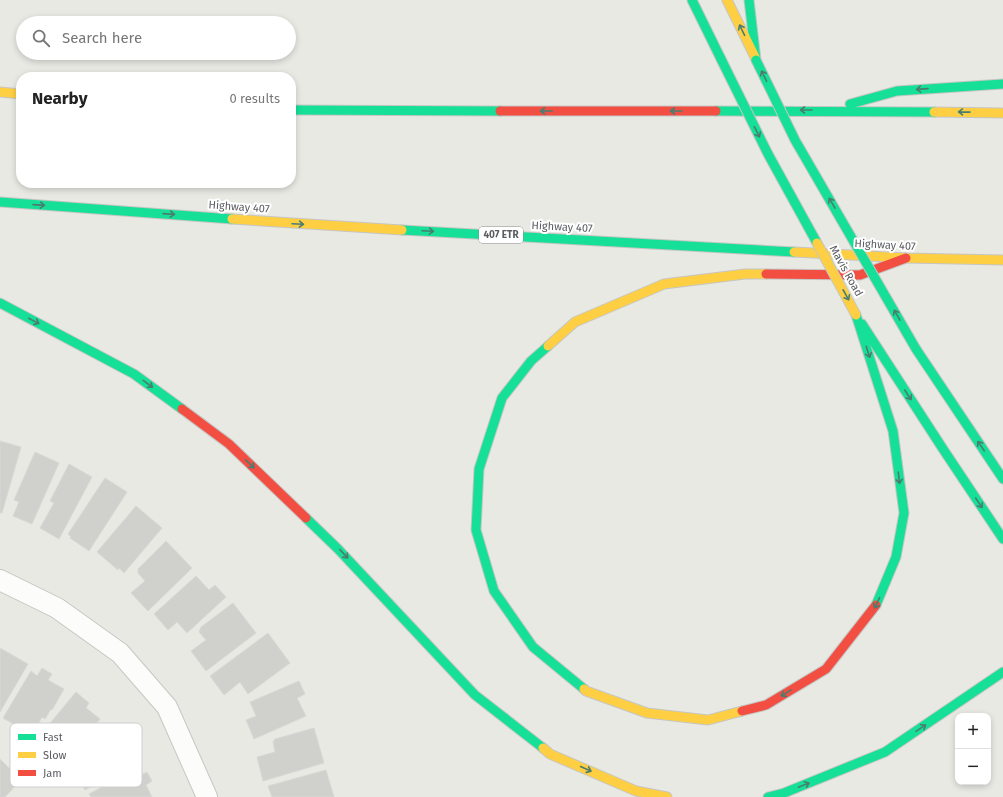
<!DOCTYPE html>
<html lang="en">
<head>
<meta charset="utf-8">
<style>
  body { margin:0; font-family:"Fira Sans",sans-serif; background:#f2f2f2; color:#222 }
  .controls { position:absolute; right:12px; bottom:12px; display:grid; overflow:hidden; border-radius:8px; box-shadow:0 2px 6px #0003 }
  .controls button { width:36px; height:36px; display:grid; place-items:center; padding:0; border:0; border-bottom:1px solid #e0e0e0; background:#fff; color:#222; font:20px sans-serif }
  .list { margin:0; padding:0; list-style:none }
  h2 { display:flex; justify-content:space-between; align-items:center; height:52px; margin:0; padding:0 16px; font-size:17px }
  h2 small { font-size:13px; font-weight:400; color:#767676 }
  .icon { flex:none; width:22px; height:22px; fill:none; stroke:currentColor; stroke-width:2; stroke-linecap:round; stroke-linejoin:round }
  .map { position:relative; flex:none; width:1003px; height:797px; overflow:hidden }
  .search { position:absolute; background:#fff; box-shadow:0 2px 6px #0003; left:16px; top:16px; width:280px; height:44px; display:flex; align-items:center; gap:10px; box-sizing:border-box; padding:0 14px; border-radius:22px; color:#767676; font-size:15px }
  .panel { position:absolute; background:#fff; box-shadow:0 2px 6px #0003; left:16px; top:72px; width:280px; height:116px; border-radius:16px }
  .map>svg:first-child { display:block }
  .building { fill:#d0d0cd; stroke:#d8d8d4 }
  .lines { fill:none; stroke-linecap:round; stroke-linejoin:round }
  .street-casing { stroke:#c6c6c4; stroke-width:22 }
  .fast-casing { stroke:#c5c6c4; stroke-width:11 }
  .slow-casing { stroke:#c5c6c4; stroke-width:11 }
  .jam-casing { stroke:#c5c6c4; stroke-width:11 }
  .street { stroke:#fcfcfb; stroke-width:20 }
  .fast { stroke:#16e098; stroke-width:9 }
  .slow { stroke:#ffcf43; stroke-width:9 }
  .jam { stroke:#f24e42; stroke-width:9 }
  .fast-bridge-casing { stroke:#c5c6c4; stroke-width:11; stroke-linecap:butt }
  .slow-bridge-casing { stroke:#c5c6c4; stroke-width:11; stroke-linecap:butt }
  .fast-bridge { stroke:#16e098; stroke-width:9 }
  .slow-bridge { stroke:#ffcf43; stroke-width:9 }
  .oneway { stroke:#497d6f }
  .labels { text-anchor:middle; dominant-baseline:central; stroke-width:4; stroke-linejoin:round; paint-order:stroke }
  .shield { fill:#fff; stroke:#8c8d90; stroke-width:1 }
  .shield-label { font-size:10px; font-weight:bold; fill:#5a5c61 }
  .street-label { font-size:11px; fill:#5a5c61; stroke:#fff }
  .key { fill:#fff; stroke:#ceced0; stroke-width:1 }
  .key-label { font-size:11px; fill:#5a5c61 }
</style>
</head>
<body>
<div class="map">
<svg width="1003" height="797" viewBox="0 0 1003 797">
  <rect width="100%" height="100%" fill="#e9e9e4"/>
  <!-- building -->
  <g class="building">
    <polygon points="0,441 21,447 2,513 0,513"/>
    <polygon points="35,452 59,463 32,524 13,516 19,502 14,500"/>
    <polygon points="69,464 92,477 59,539 40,528 54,503 50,501"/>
    <polygon points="105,478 127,492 89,551 70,538 71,537 68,534"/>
    <polygon points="136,506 162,528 124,573 119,568 118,570 97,552"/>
    <polygon points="166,541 192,568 148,611 131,593 145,581 138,573 138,569"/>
    <polygon points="196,576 209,590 215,585 226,597 187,633 177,622 168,630 154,614"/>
    <polygon points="233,603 256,633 206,671 191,651 206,640 199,632 201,627"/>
    <polygon points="268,633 290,663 248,694 240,682 224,695 210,676"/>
    <polygon points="0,648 28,664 0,712"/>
    <polygon points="42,668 52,674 48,680 64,689 52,710 51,709 45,719 42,717 36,728 34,728 33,729 28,730 18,725 17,726 3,718 31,671 37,676"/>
    <polygon points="299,681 305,694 297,698 306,716 254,739 246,720 256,716 250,702"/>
    <polygon points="76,692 89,703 86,708 100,719 78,746 76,744 67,753 66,752 65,754 60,755 50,747 49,749 37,739"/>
    <polygon points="314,728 324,763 263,781 257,757 275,752 273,742 275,739"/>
    <polygon points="114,730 124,747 130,744 135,754 128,758 132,764 85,790 77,776 79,775 73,764 77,758 76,756 87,750 86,748 95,743 94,741"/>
    <polygon points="0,759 21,780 5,797 0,797"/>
    <polygon points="137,768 141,775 147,772 152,781 146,785 152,797 91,797 89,794"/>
    <polygon points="326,770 334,797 272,797 268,786"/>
  </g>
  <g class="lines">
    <!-- street casing -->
    <g class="street-casing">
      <polyline id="street" points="0,580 57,608 120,653 167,707 207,797"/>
    </g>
    <!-- fast casing -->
    <g class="fast-casing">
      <g id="fast">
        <polyline points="692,0 721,59"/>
        <polyline points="749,0 756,60"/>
        <polyline points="850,104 897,91 1003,84"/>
        <polyline points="291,110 500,111"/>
        <polyline points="716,111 934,112"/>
        <polyline points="0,202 232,219"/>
        <polyline points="402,230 794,252"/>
        <polyline points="0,303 134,374 182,409"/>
        <polyline points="856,315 893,431 904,513 896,557 876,605"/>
        <polyline points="862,324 943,449 1003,539"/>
        <polyline points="548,346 531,361 502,398 479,469 476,530 494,591 533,647 584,689"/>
        <polyline points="916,349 1003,479"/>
        <polyline points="306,518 338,549 475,695 543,748"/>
        <polyline points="768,797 784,793 885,752 1003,672"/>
      </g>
    </g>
    <!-- slow casing -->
    <g class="slow-casing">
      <g id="slow">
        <polyline points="727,0 755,57"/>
        <polyline points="0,92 21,94"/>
        <polyline points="934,112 1003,113"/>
        <polyline points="232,219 402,230"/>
        <polyline points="794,252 906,258 1003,260"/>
        <polyline points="548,346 575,322 664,284 745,274 766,274"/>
        <polyline points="584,689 586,691 647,713 708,720 742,711"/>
        <polyline points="543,748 550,754 636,791 667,797"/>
      </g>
    </g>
    <!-- jam casing -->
    <g class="jam-casing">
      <g id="jam">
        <polyline points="500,111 716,111"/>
        <polyline points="766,274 860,275 906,258"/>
        <polyline points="182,409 229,444 306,518"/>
        <polyline points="742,711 766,705 826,669 876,605"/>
      </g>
    </g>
    <!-- street -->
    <use href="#street" class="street"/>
    <!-- fast -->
    <use href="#fast" class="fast"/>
    <!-- slow -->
    <use href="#slow" class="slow"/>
    <!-- jam -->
    <use href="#jam" class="jam"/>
    <!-- fast-bridge casing -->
    <g class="fast-bridge-casing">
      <g id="fast-bridge">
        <polyline points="721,59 768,154 817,243"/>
        <polyline points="756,60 795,140 916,349"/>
      </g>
    </g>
    <!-- slow-bridge casing -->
    <g class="slow-bridge-casing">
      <polyline id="slow-bridge" points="817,243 856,315"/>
    </g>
    <!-- fast-bridge -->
    <use href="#fast-bridge" class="fast-bridge"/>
    <!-- slow-bridge -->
    <use href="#slow-bridge" class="slow-bridge"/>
  </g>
  <!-- one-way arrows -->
  <defs><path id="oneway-shaft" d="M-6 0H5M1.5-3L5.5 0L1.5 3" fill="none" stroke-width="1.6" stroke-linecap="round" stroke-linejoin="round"/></defs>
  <g class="oneway">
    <use href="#oneway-shaft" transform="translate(742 30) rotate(-116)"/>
    <use href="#oneway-shaft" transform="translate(764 76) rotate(-116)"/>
    <use href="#oneway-shaft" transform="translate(922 89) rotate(176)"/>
    <use href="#oneway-shaft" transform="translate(806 110) rotate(180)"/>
    <use href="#oneway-shaft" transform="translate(546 111) rotate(-180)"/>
    <use href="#oneway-shaft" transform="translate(676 111) rotate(180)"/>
    <use href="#oneway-shaft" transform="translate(964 112) rotate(-179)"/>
    <use href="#oneway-shaft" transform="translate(757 132) rotate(63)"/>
    <use href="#oneway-shaft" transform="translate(832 203) rotate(-120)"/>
    <use href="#oneway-shaft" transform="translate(39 205) rotate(4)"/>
    <use href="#oneway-shaft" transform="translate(169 214) rotate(4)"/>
    <use href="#oneway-shaft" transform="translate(298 224) rotate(3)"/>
    <use href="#oneway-shaft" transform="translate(428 231) rotate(3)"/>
    <use href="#oneway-shaft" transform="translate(846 295) rotate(61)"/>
    <use href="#oneway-shaft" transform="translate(897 315) rotate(-120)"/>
    <use href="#oneway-shaft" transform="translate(34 321) rotate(28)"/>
    <use href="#oneway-shaft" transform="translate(868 352) rotate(72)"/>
    <use href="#oneway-shaft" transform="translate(148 384) rotate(37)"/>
    <use href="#oneway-shaft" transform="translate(908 395) rotate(57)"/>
    <use href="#oneway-shaft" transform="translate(981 446) rotate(-124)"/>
    <use href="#oneway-shaft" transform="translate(250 464) rotate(44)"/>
    <use href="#oneway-shaft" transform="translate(899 478) rotate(83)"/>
    <use href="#oneway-shaft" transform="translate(979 503) rotate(56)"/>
    <use href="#oneway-shaft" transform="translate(344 554) rotate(47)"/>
    <use href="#oneway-shaft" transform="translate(877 603) rotate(116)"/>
    <use href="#oneway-shaft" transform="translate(786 693) rotate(148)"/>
    <use href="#oneway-shaft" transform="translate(921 728) rotate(-34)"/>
    <use href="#oneway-shaft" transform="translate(586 769) rotate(24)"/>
    <use href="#oneway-shaft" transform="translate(804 785) rotate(-22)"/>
  </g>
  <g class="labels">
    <!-- shield labels -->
    <rect class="shield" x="479" y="227" width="44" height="16" rx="3"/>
    <g class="shield-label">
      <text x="501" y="235">407 ETR</text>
    </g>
    <!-- street labels -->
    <g class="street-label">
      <text transform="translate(239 207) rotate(4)">Highway 407</text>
      <text transform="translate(562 227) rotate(3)">Highway 407</text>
      <text transform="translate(885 245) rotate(3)">Highway 407</text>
      <text transform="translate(846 271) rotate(61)">Mavis Road</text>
    </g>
  </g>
  <!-- legend -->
  <rect x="10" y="723" width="132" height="64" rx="6" class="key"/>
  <rect x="18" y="734" width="18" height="6" fill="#16e098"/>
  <rect x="18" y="752" width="18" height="6" fill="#ffcf43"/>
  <rect x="18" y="770" width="18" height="6" fill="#f24e42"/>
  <g class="key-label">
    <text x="43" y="741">Fast</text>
    <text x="43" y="759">Slow</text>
    <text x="43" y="777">Jam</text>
  </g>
</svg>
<div class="controls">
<button>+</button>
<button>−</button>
</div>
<div class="search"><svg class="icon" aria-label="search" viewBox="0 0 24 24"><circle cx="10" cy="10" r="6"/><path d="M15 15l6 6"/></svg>Search here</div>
<section class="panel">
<h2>Nearby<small>0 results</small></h2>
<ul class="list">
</ul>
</section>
</div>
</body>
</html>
